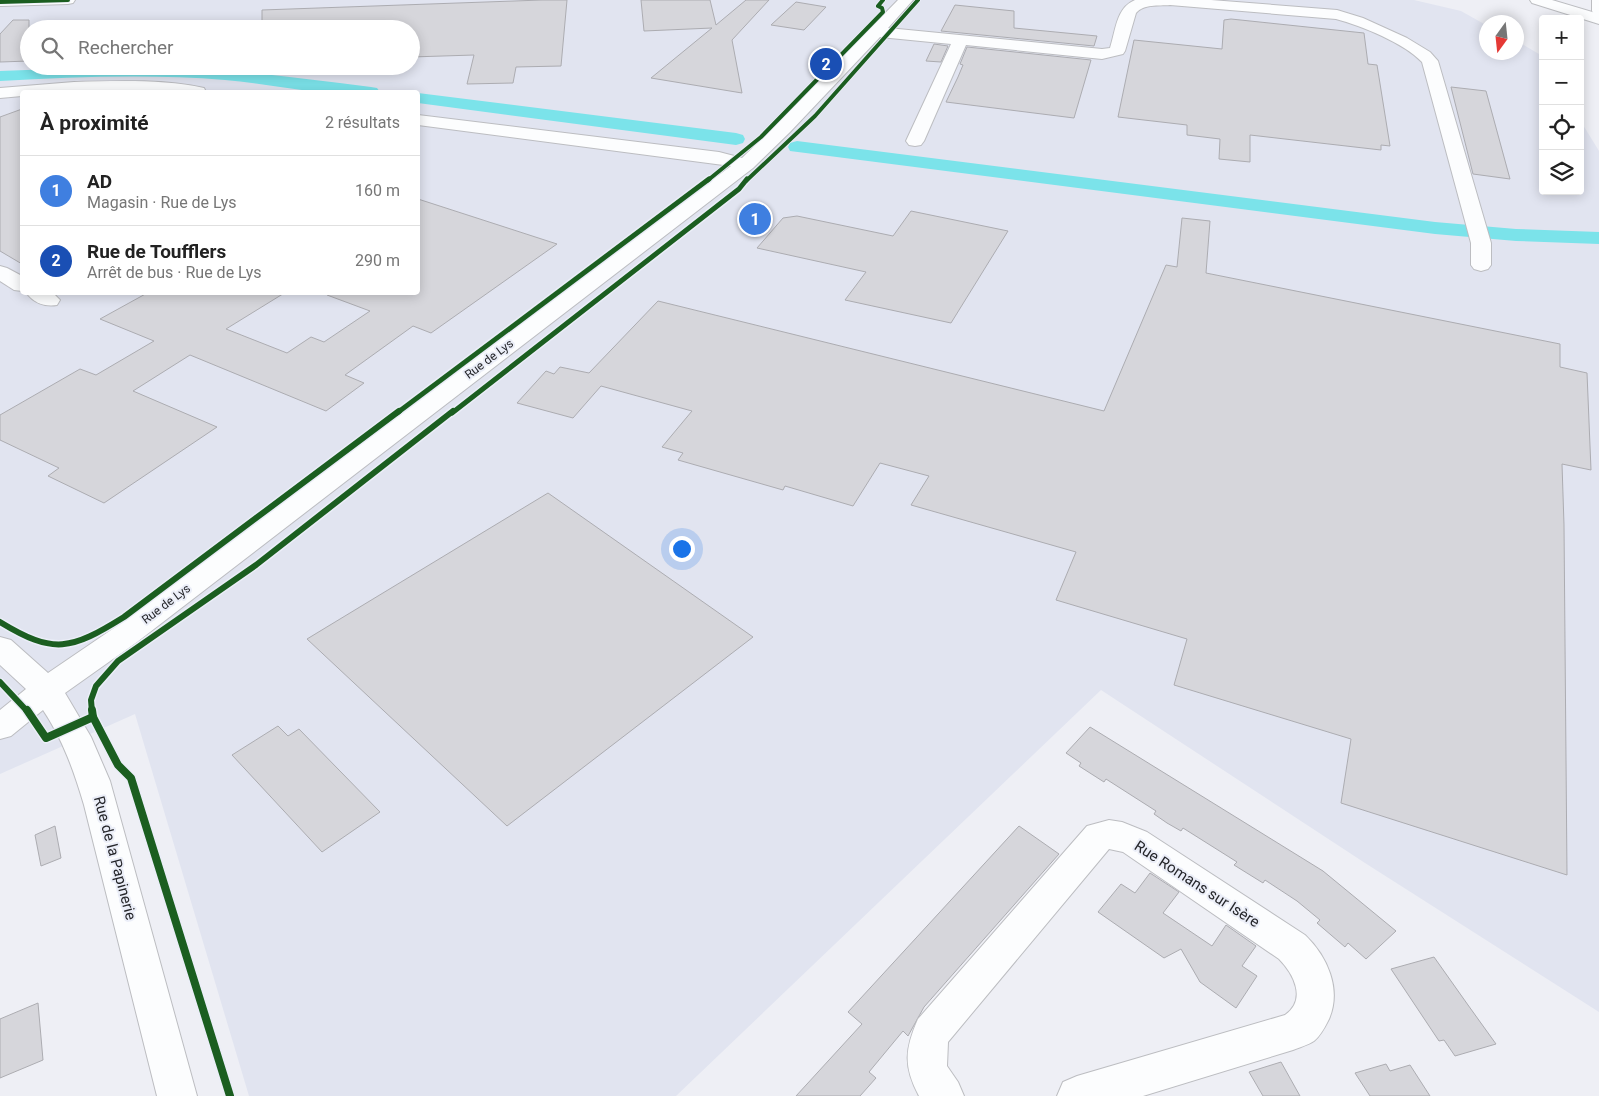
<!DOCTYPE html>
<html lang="fr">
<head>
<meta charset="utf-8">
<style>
  body { margin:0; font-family:Roboto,sans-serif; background:#f6f6f6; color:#222 }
  .controls { position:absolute; right:15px; top:15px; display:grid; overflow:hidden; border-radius:5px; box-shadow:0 2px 12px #0003 }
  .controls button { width:45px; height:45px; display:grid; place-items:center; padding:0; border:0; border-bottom:1px solid #e0e0e0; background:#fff; color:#222; font:25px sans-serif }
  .compass { position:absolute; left:1479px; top:15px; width:45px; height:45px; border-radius:50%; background:#fff; box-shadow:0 2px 12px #0003; rotate:195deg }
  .you { position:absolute; left:681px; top:548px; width:18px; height:18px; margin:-12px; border:4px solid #fff; border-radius:50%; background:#1a73e8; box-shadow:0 0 0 8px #1a73e833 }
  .badge { display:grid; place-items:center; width:32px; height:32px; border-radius:50%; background:#2563eb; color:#fff; font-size:16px; font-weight:700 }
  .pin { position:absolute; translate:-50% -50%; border:2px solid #fff; box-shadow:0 1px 5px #0006 }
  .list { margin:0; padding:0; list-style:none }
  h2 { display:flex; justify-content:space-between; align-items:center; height:65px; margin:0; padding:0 20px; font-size:21px }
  h2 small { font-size:16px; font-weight:400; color:#767676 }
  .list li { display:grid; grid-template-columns:32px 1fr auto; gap:15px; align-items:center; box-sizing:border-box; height:70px; padding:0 20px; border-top:1px solid #e0e0e0 }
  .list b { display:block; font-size:19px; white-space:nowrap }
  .list p { margin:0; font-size:16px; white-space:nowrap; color:#767676 }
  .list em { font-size:16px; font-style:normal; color:#767676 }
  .icon { flex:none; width:28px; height:28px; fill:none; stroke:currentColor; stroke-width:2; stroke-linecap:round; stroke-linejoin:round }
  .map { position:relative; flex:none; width:1599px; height:1096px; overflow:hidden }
  .search { position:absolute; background:#fff; box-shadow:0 2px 12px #0003; left:20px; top:20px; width:400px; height:55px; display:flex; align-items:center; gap:12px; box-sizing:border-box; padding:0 18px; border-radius:28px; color:#767676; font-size:19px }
  .panel { position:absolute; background:#fff; box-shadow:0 2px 12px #0003; left:20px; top:90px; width:400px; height:205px; border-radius:5px }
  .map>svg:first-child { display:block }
  .built { fill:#e1e4f0; fill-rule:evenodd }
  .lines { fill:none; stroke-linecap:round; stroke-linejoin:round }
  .canal { fill:#7be3ea; fill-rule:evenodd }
  .building { fill:#d6d6db; stroke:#acacb1 }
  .minor-casing { stroke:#bcbdc1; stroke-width:2 }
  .highway-casing { stroke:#bcbdc1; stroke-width:2 }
  .minor { fill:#fcfdfe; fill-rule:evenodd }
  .highway { fill:#fcfdfe; fill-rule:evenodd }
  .cycleway-far3-casing { stroke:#ebeef8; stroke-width:5.5 }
  .cycleway-far2-casing { stroke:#ebeef8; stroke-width:8 }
  .cycleway-far1-casing { stroke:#ebeef8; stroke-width:9 }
  .cycleway-casing { stroke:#ebeef8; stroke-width:11 }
  .cycleway-far3 { stroke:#1b5e20; stroke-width:4 }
  .cycleway-far2 { stroke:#1b5e20; stroke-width:5 }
  .cycleway-far1 { stroke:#1b5e20; stroke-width:6 }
  .cycleway { stroke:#1b5e20; stroke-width:8 }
  .labels { text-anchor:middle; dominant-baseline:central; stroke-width:4; stroke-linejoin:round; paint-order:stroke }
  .street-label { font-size:12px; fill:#25262a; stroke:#ebeef8 }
  .near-street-label { font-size:15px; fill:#25262a; stroke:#ebeef8 }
</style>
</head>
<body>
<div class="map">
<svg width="1599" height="1096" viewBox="0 0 1599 1096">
  <rect width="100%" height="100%" fill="#eeeff5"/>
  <!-- built -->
  <path class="built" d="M0 0H1414L1461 11 1486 25V52H1516L1517 41 1539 54 1543 59V191H1580V120L1599 151V1012L1365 863 1101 690 676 1096H249L135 714 0 774ZM29 29H411V66H29ZM22 92H418V292H22Z"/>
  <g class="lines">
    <!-- canal -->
    <g class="canal">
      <path d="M133 66C213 66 292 77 371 87L377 88 380 92C333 99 273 84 225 80 150 74 75 77 0 81V71Z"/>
      <polygon points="418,93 736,133 743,135 745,139 743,143 736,145 418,103"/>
      <polygon points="797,141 1435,222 1516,229 1599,232 1599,244 1516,241 1435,234 790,151 788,147 790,143"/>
    </g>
  </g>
  <!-- building -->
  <g class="building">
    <polygon points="542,0 567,0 561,66 516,67 513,83 467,84 474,55 411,57 411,29 262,29 262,10"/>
    <polygon points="641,0 710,0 716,25 746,0 769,0 732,40 742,93 651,78 712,28 644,31"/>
    <polygon points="796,2 826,7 804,30 771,25"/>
    <polygon points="955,5 1014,11 1014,28 1097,36 1094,46 941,31"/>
    <polygon points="1231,19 1364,33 1368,64 1377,65 1390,146 1381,145 1381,150 1250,135 1250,162 1219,159 1220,139 1187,135 1187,125 1118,117 1134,40 1222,49 1224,20"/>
    <polygon points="13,20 29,20 29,61 0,62 0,34"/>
    <polygon points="934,44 948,46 941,62 926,61"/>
    <polygon points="967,47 1091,60 1074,118 946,102 958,77 963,65 960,64"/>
    <polygon points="1451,87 1486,91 1510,179 1473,174"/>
    <polygon points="22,109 22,264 0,251 0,117"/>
    <polygon points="418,199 557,244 431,333 413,326 345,375 364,383 326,411 190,355 133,391 217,427 104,503 48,476 59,468 0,440 0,415 80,369 96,375 154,341 100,319 149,292 286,292 226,329 287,353 311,337 324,342 370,311 327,295 328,292 418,292"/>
    <polygon points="911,211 1008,231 951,323 845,300 866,272 757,248 783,218 797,216 893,236"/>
    <polygon points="1182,218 1210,221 1206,273 1560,344 1560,367 1587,373 1591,470 1562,464 1564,525 1567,875 1341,803 1351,739 1174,685 1187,639 1056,600 1076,552 911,505 929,476 880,463 853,506 785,486 783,490 678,460 683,453 662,447 692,411 601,386 573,418 517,403 546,371 554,374 560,367 589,373 658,301 1104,411 1166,265 1177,267"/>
    <polygon points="548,493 753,637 507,826 307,639"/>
    <polygon points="278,726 288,736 299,729 380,812 322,852 232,755"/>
    <polygon points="1090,727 1323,871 1396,931 1366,959 1348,943 1345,947 1317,923 1320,920 1297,901 1265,880 1263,883 1234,865 1237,862 1183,828 1181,831 1167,823 1154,814 1156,811 1106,779 1104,782 1079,766 1081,763 1066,753"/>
    <polygon points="55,826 61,858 41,866 35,835"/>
    <polygon points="1019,826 1059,854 924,1007 908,1036 903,1031 869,1072 876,1078 860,1096 796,1096 862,1024 848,1012"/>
    <polygon points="1150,873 1179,892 1163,913 1212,946 1226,925 1256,946 1242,966 1257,976 1236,1008 1200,982 1181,949 1164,958 1098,912 1121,884 1135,893"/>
    <polygon points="1434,957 1468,1005 1496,1044 1455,1056 1444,1040 1439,1041 1391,969"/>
    <polygon points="38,1003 43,1060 0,1078 0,1019"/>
    <polygon points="1281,1062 1300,1096 1263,1096 1249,1072"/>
    <polygon points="1386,1064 1390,1071 1410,1065 1430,1096 1370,1096 1355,1073"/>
  </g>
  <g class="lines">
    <!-- minor casing -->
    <g class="minor-casing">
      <g id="minor">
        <polygon points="0,0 75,0 73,3 68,4 0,6"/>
        <path d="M898 0H913L888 28 1102 49 1110 48C1116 30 1116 8 1135 0H1211L1337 10 1363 18 1407 38 1430 52 1438 61 1491 243V265L1488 269 1481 271 1474 269 1471 265V243L1422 62C1404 43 1362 26 1336 19L1170 5C1158 6 1144 4 1136 13L1125 51 1123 54 1102 59 966 45 924 141 921 145 915 146 909 145 906 141 951 44 880 37 790 132 753 168 137 642 65 693 91 737 110 781 197 1096H157L84 805C74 771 63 740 43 710L11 736 0 739V710L26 689 0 665V637L11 640 48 673 117 626 731 166 418 125V115L719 152 742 158 777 124Z"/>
        <polygon points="1530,0 1552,0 1599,14 1599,24 1532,3"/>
        <path d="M74 82C115 81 164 79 204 88L206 92H22V96L0 98V88Z"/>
        <polygon points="0,266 7,268 22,276 22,291 14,290 0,281"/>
        <path d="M26 292H52L60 300 57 305C45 307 33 303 26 292Z"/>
        <path d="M1109 820 1122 822 1147 832 1305 935C1327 956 1342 989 1329 1019 1325 1027 1321 1035 1314 1041 1308 1045 1300 1047 1293 1050L1143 1096H1057L1063 1082 1077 1076 1285 1015C1307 1000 1294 974 1279 959L1123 852 1109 849 948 1042 947 1066 958 1082 964 1096H919C903 1066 905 1049 918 1019L1087 826Z"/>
      </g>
    </g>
    <!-- highway casing -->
    <g class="highway-casing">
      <polygon id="highway" points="1592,0 1599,0 1599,15 1594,14 1592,11"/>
    </g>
    <!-- minor -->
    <use href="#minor" class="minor"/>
    <!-- highway -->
    <use href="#highway" class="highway"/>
    <!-- cycleway-far3 casing -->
    <g class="cycleway-far3-casing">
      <g id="cycleway-far3">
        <polyline points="0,2 68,0"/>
        <polyline points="707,181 761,137 883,12 882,8 878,6 883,0"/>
        <polyline points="746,181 815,116 918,0"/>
      </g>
    </g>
    <!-- cycleway-far2 casing -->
    <g class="cycleway-far2-casing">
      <g id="cycleway-far2">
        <polyline points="397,413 709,179"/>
        <polyline points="452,413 739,189 747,179"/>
      </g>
    </g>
    <!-- cycleway-far1 casing -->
    <g class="cycleway-far1-casing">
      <g id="cycleway-far1">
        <path d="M0 622C54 655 71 650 124 617L399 411"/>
        <polyline points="0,682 28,712"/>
        <polyline points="92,712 91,700 96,686 118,661 256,565 453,411"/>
      </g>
    </g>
    <!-- cycleway casing -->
    <g class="cycleway-casing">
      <g id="cycleway">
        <polyline points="27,710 46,738 93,717"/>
        <polyline points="92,710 93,717 118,765 131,778 230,1096"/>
      </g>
    </g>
    <!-- cycleway-far3 -->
    <use href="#cycleway-far3" class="cycleway-far3"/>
    <!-- cycleway-far2 -->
    <use href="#cycleway-far2" class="cycleway-far2"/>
    <!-- cycleway-far1 -->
    <use href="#cycleway-far1" class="cycleway-far1"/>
    <!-- cycleway -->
    <use href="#cycleway" class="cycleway"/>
  </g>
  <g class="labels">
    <!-- street labels -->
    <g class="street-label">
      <text transform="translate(489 359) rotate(-37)">Rue de Lys</text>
      <text transform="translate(166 604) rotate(-37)">Rue de Lys</text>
    </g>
    <!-- near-street labels -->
    <g class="near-street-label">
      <text transform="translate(115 858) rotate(75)">Rue de la Papinerie</text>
      <text transform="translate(1197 884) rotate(33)">Rue Romans sur Isère</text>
    </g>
  </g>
</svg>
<div class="controls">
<button>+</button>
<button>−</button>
<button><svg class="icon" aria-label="locate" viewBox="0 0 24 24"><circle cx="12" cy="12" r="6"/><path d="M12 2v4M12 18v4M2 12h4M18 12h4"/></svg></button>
<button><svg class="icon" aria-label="layers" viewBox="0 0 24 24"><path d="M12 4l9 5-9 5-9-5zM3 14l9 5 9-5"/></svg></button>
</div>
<svg class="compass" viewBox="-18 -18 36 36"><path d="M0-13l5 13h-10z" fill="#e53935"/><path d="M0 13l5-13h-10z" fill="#767676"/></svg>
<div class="you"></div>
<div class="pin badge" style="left:755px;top:219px;background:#3f7fe0">1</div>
<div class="pin badge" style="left:826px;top:64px;background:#1a4fb4">2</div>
<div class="search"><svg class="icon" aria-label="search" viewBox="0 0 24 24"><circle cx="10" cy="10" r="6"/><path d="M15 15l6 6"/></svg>Rechercher</div>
<section class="panel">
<h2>À proximité<small>2 résultats</small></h2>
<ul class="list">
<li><span class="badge" style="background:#3f7fe0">1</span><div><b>AD</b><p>Magasin · Rue de Lys</p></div><em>160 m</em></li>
<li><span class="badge" style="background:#1a4fb4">2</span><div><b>Rue de Toufflers</b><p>Arrêt de bus · Rue de Lys</p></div><em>290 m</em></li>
</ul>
</section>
</div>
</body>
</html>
